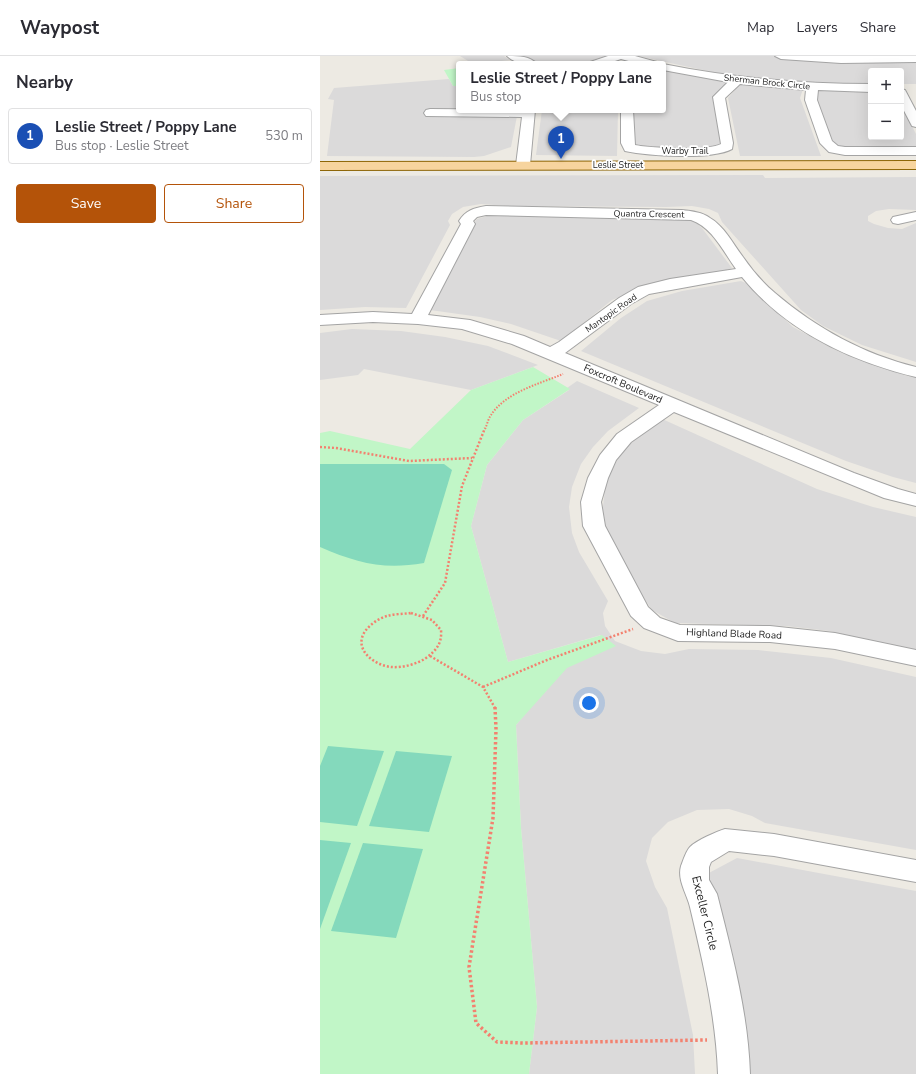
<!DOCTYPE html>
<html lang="en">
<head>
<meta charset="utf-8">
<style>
  body { margin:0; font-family:"Nunito Sans",sans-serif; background:#f2f2f3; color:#2b2b33 }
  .controls { position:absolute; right:12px; top:12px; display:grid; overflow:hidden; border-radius:4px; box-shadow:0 4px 16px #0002 }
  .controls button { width:36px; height:36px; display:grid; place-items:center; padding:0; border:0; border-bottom:1px solid #e1e1e2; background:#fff; color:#2b2b33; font:20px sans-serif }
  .you { position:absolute; left:269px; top:647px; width:14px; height:14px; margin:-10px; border:3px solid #fff; border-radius:50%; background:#1a73e8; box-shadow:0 0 0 6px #1a73e833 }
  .badge { display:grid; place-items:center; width:26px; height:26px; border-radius:50%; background:#b45309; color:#fff; font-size:13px; font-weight:700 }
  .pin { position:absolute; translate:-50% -33px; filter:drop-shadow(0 1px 2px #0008) }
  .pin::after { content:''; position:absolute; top:21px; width:14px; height:12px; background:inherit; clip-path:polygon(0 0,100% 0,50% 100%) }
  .popup { position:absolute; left:136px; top:5px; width:210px; height:52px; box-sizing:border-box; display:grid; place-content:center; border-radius:4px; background:#fff; filter:drop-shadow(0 1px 3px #0005); font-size:13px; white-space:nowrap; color:#7c7c81 }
  .popup b { font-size:15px; color:#2b2b33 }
  .popup::after { content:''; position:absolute; left:50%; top:100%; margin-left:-8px; border:8px solid transparent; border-top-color:#fff }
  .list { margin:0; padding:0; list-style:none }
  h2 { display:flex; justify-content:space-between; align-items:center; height:52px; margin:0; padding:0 16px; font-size:17px }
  h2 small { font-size:13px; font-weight:400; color:#7c7c81 }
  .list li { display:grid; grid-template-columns:26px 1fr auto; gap:12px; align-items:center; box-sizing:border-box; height:56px; margin:0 8px 8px; padding:0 8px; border:1px solid #e1e1e2; border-radius:4px }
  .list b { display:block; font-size:15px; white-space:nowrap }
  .list p { margin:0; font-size:13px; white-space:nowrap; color:#7c7c81 }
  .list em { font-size:13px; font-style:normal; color:#7c7c81 }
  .actions { display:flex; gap:8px; padding:12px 16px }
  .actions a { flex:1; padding:9px 0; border:1px solid #b45309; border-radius:4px; text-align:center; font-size:14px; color:#b45309 }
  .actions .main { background:#b45309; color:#fff }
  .map { position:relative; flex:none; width:596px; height:1018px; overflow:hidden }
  header { display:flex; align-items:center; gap:24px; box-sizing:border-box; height:56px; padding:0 20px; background:#fff; border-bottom:1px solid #e1e1e2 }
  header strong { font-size:19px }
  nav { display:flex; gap:22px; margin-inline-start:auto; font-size:14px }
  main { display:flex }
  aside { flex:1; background:#fff }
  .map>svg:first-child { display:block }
  .residential { fill:#dbdada }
  .park { fill:#c1f6c7 }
  .pitch { fill:#84d9bc }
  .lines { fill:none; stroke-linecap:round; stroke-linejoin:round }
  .minor-casing { stroke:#a4a4a4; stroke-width:2 }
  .major-casing { stroke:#8e6607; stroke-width:2 }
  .path-far2 { stroke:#f3816f; stroke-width:2; stroke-dasharray:1.5 1.5; stroke-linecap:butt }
  .path-far1 { stroke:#f3816f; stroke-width:2.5; stroke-dasharray:2 2; stroke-linecap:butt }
  .path { stroke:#f3816f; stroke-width:3.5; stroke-dasharray:2.5 2.5; stroke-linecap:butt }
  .minor { fill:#fff; fill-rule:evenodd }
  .major { fill:#f7d49e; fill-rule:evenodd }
  .labels { text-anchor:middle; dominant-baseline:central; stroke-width:3.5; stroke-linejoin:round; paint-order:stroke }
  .far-street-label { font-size:9px; fill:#1d1d1d; stroke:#fff }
  .street-label { font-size:10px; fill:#1d1d1d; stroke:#fff }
  .near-street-label { font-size:12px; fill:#1d1d1d; stroke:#fff }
</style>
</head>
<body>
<header>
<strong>Waypost</strong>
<nav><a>Map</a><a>Layers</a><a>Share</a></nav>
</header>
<main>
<aside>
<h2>Nearby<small></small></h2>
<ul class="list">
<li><span class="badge" style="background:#1a4fb4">1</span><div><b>Leslie Street / Poppy Lane</b><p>Bus stop · Leslie Street</p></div><em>530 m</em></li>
</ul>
<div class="actions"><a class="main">Save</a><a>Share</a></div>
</aside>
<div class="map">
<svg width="596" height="1018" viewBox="0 0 596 1018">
  <rect width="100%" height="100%" fill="#edeae3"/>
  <!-- residential -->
  <g class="residential">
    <polygon points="140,0 184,0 190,4 153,8"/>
    <polygon points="201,0 286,0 260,8 218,8"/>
    <polygon points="318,0 596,0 596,28 581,28 581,15 551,15 551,28 505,27 424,23"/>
    <polygon points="343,14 407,25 408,26 394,41 401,85 399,91 381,93 317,91 313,88 313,54 343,54"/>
    <polygon points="129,23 133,30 139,30 139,54 197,60 191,91 164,100 154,101 7,100 14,44 8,43 14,32"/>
    <polygon points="421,27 483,33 480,42 501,100 420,100 408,42"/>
    <polygon points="497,34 551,35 551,81 581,81 581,48 596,78 596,92 518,91 512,87 497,44"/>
    <polygon points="222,54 298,54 297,100 216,99"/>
    <polygon points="443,119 445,122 596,121 596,154 569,153 556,155 548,160 548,165 554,168 568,172 582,173 596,167 596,306 542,289 503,270 481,254 402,166 398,157 389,153 372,150 346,151 188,150 161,148 143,151 132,158 128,165 130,169 86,252 45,251 0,254 0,120"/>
    <polygon points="170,159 362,161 373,164 382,172 412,212 401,216 317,234 292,244 241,285 191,268 160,261 110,254 149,174 157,163"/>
    <polygon points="421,225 428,228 473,271 518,295 587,320 596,321 596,427 573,421 526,405 261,295 301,262 327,245 362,235"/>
    <polygon points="32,273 81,275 125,281 168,290 218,309 151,334 44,313 38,319 0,324 0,277"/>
    <polygon points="257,325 319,352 288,375 273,391 261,408 252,431 249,451 252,477 259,496 288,545 283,557 285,570 295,585 321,595 345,598 369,593 438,594 511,602 596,621 596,794 445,767 432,760 409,753 377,754 348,766 332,782 326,805 335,831 347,852 373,979 375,1018 209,1018 217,951 201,772 196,669 242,614 281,579 188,606 151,470 167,409 203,364 249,334 247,332"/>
    <polygon points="340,362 497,433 553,451 596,461 596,596 509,575 466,570 355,567 332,554 291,493 282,459 286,424 303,394"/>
    <polygon points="417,802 596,835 596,1018 430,1018 387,818"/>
  </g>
  <!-- park -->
  <g class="park">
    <polygon points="139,12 139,30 133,30 124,14"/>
    <polygon points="213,311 250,333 203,364 167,409 151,470 188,606 282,579 296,590 247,612 196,669 201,772 217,951 209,1018 0,1018 0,377 10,375 90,393 151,334"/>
  </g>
  <!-- pitch -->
  <g class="pitch">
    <path d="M0 408H124L132 414 104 507C63 514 37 507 0 491Z"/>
    <polygon points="8,690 64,695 37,770 0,766 0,710"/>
    <polygon points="76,695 132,700 109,776 49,770"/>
    <polygon points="0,784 31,787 0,873"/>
    <polygon points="43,787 103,793 76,882 11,875"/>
  </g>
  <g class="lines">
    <!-- minor casing -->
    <g class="minor-casing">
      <g id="minor">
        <path d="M187 0C198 0 210 0 217 8 206 8 195 8 187 0Z"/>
        <polygon points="288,0 315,0 337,6 339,8 320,8 301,3 286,8 268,8 270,6"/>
        <polygon points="455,0 596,0 596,6 521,7 461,3"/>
        <path d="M341 8H343C412 22 481 28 551 28V36L498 34 497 44 512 85 518 90 525 91H596V99H525L509 96 500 87 485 44 486 34 420 28 405 42 413 87 412 93C392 104 328 100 305 95L301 87V54H313L315 89C329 92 389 95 401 88L393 41 408 26 343 14V8Z"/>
        <polygon points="581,33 585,34 596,55 596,71 592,70 581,49"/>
        <polygon points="110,53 215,54 210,109 208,112 198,112 196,109 202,61 106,60 104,57 106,54"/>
        <path d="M166 150 361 154C371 155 382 156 390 162 404 170 413 188 423 201 432 214 443 227 455 237 496 272 543 298 596 311V321C530 305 466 275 422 221L329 238 311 248 245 297 534 417 578 433 596 438V450L564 442 354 356 311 386 296 404 288 422 281 446 285 470 328 551 340 562 360 569 450 570 515 577 596 594V610L515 593 450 586 358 585 324 572 311 560 263 470 261 446 268 422 280 399 297 378 339 349 192 288 142 273 98 268 53 266 0 269V259L53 256 92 258 141 168 139 165C146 154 154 152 166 150ZM166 159 371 164C392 171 403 195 416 213L350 223 318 231 299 242 239 286 230 291 204 280 150 264 108 259 155 168 153 165 157 161Z"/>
        <polygon points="596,156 596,164 578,168 573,167 571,164 573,161"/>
        <path d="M405 773 454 778 596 804V826L454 800 409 795 391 806 389 811V824L397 838C412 898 428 956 430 1018H398C396 961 383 906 370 851 367 838 357 824 361 810 363 805 366 795 370 791 377 784 396 776 405 773Z"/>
      </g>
    </g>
    <!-- major casing -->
    <g class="major-casing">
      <polygon id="major" points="596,105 596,113 0,114 0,106"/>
    </g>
    <!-- path-far2 -->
    <path class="path-far2" d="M165 373C167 369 168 363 171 359 186 336 219 328 243 318"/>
    <!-- path-far1 -->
    <g class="path-far1">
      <polyline points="0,391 16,392 89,405 152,402"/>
      <path d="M91 557 112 564 121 574C122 587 117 594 106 602 97 608 83 612 71 611 53 609 32 592 46 574 51 568 59 562 67 560 74 558 83 558 91 557Z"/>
      <polyline points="103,560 125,527 142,430 165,372"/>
      <polyline points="110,600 163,631 175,652"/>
      <polyline points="163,631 227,604 313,573"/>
    </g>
    <!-- path -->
    <polyline class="path" points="175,651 176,673 173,762 149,911 156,967 177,986 203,987 387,984"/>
    <!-- minor -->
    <use href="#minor" class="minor"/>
    <!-- major -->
    <use href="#major" class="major"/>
  </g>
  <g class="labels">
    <!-- far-street labels -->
    <g class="far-street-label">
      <text transform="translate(447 26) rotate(6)">Sherman Brock Circle</text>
      <text x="365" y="95">Warby Trail</text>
      <text x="298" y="109">Leslie Street</text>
      <text transform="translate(329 158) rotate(1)">Quantra Crescent</text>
      <text transform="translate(291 257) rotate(-35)">Mantopic Road</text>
    </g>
    <!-- street labels -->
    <g class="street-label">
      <text transform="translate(303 328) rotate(23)">Foxcroft Boulevard</text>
      <text transform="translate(414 578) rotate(2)">Highland Blade Road</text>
    </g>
    <!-- near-street labels -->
    <g class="near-street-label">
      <text transform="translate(385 857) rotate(76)">Exceller Circle</text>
    </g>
  </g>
</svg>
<div class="controls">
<button>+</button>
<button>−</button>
</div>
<div class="you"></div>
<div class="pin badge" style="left:241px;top:103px;background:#1a4fb4">1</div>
<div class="popup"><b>Leslie Street / Poppy Lane</b>Bus stop</div>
</div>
</main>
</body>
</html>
